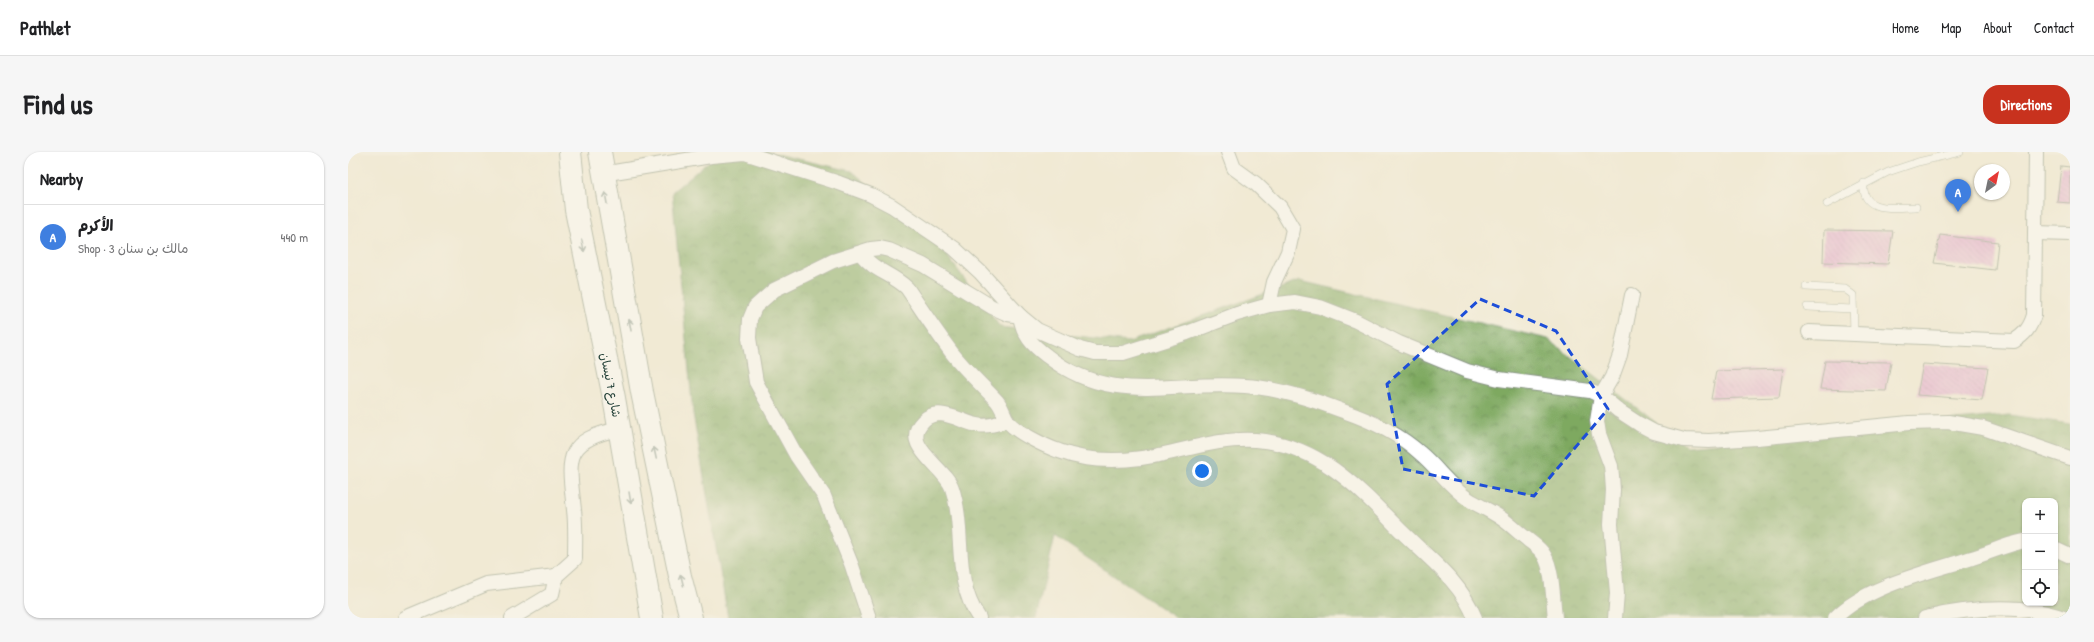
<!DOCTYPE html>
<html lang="en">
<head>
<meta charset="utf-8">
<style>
  body { margin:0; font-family:"Patrick Hand","Playpen Sans Arabic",sans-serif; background:#f6f6f6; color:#202124 }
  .controls { position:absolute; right:12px; bottom:12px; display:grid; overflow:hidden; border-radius:8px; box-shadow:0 1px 3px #0004 }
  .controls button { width:36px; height:36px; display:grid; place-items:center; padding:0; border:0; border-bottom:1px solid #e0e0e0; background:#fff; color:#202124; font:20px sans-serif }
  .compass { position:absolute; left:1626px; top:12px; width:36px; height:36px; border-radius:50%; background:#fff; box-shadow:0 1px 3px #0004; rotate:33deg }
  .you { position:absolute; left:854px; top:319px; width:14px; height:14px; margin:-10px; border:3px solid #fff; border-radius:50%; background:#1a73e8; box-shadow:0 0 0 6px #1a73e833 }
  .badge { display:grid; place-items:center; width:26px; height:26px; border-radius:50%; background:#c8321e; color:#fff; font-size:13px; font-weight:700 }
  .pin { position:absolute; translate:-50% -33px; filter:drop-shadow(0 1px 2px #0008) }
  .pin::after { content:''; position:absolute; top:21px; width:14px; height:12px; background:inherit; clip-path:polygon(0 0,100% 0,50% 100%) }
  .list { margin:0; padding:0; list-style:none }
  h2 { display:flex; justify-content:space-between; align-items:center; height:52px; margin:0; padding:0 16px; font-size:17px }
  h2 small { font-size:13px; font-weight:400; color:#757577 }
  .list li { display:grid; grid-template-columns:26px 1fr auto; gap:12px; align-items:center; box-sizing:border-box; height:64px; padding:0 16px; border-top:1px solid #e0e0e0 }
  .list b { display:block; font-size:15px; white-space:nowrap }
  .list p { margin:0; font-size:13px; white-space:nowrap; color:#757577 }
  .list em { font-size:13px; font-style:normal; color:#757577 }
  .icon { flex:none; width:22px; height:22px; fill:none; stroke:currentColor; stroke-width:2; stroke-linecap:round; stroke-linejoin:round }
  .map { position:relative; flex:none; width:1722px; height:466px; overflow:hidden; border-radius:16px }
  header { display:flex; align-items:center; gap:24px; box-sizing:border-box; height:56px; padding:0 20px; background:#fff; border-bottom:1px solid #e0e0e0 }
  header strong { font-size:19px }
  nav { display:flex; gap:22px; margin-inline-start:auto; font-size:14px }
  .intro { display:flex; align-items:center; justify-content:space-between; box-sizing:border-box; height:96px; padding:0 24px }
  h1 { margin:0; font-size:28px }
  .button { padding:10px 18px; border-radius:16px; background:#c8321e; color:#fff; font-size:14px; font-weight:700 }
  main { display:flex; gap:24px; padding:0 24px }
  aside { flex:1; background:#fff; border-radius:16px; box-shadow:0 1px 3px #0004 }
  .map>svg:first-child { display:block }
  .forest { fill:url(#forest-crowns); stroke:#4e734a; fill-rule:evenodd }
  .building { fill:url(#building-back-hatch) }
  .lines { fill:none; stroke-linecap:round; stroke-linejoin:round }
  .service-casing { stroke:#889484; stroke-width:8 }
  .minor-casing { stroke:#889484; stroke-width:16 }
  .primary-casing { stroke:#889484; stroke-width:24 }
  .service { stroke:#fff; stroke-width:7 }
  .minor { stroke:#fff; stroke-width:14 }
  .primary { stroke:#fff; stroke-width:22 }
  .oneway { stroke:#8f9e9a }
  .marked { fill:none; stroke:#1d4ed8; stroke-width:3; stroke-dasharray:8 5; stroke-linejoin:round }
  .labels { text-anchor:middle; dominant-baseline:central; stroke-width:3; stroke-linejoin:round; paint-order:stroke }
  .street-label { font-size:12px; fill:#1f3d34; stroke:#f7f3e8 }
</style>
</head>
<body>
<header>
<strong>Pathlet</strong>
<nav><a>Home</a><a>Map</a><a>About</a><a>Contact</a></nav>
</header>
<div class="intro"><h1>Find us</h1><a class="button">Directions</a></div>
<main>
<aside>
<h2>Nearby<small></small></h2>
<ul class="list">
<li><span class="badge" style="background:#3f7fe0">A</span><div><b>الأكرم</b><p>Shop · مالك بن سنان 3</p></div><em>440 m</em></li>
</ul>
</aside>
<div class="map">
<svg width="1722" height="466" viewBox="0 0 1722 466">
  <defs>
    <pattern id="forest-crowns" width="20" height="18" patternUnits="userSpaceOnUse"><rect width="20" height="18" fill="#7ea960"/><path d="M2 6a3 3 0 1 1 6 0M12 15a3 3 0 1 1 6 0" fill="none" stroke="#678b50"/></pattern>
    <pattern id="building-back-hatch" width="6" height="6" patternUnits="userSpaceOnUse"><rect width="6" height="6" fill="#e49fd1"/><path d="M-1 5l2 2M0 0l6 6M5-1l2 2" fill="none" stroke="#b883aa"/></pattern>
  </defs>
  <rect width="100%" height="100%" fill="#f7f3e8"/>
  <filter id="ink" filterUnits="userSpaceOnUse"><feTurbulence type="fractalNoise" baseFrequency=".025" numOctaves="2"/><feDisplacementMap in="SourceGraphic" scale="8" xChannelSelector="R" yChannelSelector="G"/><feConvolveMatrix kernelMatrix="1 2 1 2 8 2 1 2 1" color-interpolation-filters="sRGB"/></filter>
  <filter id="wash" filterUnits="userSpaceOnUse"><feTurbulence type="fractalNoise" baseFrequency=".012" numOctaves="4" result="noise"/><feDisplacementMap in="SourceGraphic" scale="16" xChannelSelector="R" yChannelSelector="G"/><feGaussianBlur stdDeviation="0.9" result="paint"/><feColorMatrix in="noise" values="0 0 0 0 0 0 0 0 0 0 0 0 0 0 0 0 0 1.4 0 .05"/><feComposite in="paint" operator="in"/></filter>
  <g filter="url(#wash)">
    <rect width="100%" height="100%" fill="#f1ead4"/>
    <!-- forest -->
    <path class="forest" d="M372 0H419L504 19 592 94 652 175 781 190 952 129 1200 187 1338 294 1661 263 1722 272V466H828L707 384 688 466H380L345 261 324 40ZM1677 349H1707V451H1677Z"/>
    <g id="blocks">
      <!-- building -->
      <g class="building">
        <polygon points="1713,14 1722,15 1722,51 1709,50"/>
        <polygon points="1476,78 1545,79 1540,112 1475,110"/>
        <polygon points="1592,83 1650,90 1647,118 1586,111"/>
        <polygon points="1477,209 1543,210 1538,239 1472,237"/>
        <polygon points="1575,212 1640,216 1634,248 1569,243"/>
        <polygon points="1435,217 1431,245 1363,247 1368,219"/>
      </g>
    </g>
  </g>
  <g filter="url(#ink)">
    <use href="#blocks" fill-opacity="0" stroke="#889484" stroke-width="1"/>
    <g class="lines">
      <!-- service casing -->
      <g class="service-casing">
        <g id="service">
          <path d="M1516 31C1513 62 1546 55 1568 55"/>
          <polyline points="1479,52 1540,20 1570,10 1612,0"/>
          <polyline points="1458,135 1497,137 1505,143 1506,182"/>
          <polyline points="1459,155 1505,157"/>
        </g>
      </g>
      <!-- minor casing -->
      <g class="minor-casing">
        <g id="minor">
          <polyline points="880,0 886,16 908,32 932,55 945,77 940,100 926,130 921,153"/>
          <polyline points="256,15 254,22 363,4 397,1 491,31 523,43 544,54 606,96 632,120 672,164 689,178 732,197 747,201 775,201 839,181 889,162 921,153 947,150 972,155 1008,169 1051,191 1119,219 1151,227 1242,239 1253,244 1271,259 1291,272 1306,280 1336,288 1361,289 1409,286 1561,271 1600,270 1635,276 1722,306"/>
          <polyline points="1687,81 1722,82"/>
          <path d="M512 101C528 121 542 120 559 136 574 158 588 180 604 201 618 219 634 233 649 249 654 255 655 261 659 268 665 279 699 295 711 299 747 313 788 309 825 300 851 294 880 286 907 288 968 292 1008 333 1048 374 1076 403 1112 427 1127 466"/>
          <path d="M672 164C675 183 684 193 699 204 764 255 824 228 897 234 930 236 964 247 995 259 1021 268 1051 282 1072 301 1089 315 1101 334 1120 347 1131 354 1143 359 1153 366 1162 372 1170 380 1179 387 1185 392 1192 396 1196 403 1205 417 1205 449 1207 466"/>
          <path d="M1461 180 1666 189C1677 182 1682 176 1686 163L1688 0"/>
          <polyline points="1707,397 1722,404"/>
          <polyline points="57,466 138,432 208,424"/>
          <path d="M164 466 204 442 208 424 227 407C227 391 228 374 226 358 221 309 213 289 271 277"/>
          <polyline points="521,466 504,414 476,344 448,303 408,230 401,186 402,167 407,155 426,138 485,109 523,97 532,96 541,98 575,113 644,155 660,162 672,164"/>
          <path d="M631 466C604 427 618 379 604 336 597 315 551 293 575 269 590 253 613 270 629 273 640 275 649 272 659 268"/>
          <polyline points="1267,466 1269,441 1263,372 1265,338 1264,324 1263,314 1251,282 1249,269 1253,244 1264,225 1272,203 1284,143"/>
          <path d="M1487 466C1520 433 1582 420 1624 406 1641 401 1659 392 1677 389"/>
          <path d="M1577 466C1620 456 1673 451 1716 466"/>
        </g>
      </g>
      <!-- primary casing -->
      <g class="primary-casing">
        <g id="primary">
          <polyline points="222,0 228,58 266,246 304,466"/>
          <polyline points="252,0 294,240 332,424 343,466"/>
        </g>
      </g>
      <!-- service -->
      <use href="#service" class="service"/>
      <!-- minor -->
      <use href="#minor" class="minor"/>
      <!-- primary -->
      <use href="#primary" class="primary"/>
    </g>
    <!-- one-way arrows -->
    <defs><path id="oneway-shaft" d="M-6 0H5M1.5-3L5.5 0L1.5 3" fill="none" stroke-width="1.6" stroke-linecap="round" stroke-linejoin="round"/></defs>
    <g class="oneway">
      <use href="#oneway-shaft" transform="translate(258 46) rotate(-100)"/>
      <use href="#oneway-shaft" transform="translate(235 94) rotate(79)"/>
      <use href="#oneway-shaft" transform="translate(282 173) rotate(-100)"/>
      <use href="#oneway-shaft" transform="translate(307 301) rotate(-102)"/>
      <use href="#oneway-shaft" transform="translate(282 346) rotate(81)"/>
      <use href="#oneway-shaft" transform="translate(334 428) rotate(-104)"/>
    </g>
  </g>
  <!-- marked area -->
  <path d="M0 0H1722V466H0ZM1132 147 1208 179 1260 257 1186 344 1055 317 1039 232Z" fill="#f1ead4" fill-opacity=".55" fill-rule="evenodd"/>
  <path class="marked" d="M1132 147 1208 179 1260 257 1186 344 1055 317 1039 232Z"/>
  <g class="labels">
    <!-- street labels -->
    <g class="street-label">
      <text transform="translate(263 233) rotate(79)">شارع 7 نيسان</text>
    </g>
  </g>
</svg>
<div class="controls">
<button>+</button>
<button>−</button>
<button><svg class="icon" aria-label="locate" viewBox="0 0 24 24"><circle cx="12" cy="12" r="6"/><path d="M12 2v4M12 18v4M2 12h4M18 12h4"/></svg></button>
</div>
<svg class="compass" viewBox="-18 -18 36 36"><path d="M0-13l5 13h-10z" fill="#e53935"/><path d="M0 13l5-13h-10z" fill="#757577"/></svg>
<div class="you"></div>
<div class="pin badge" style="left:1610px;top:60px;background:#3f7fe0">A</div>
</div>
</main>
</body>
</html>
